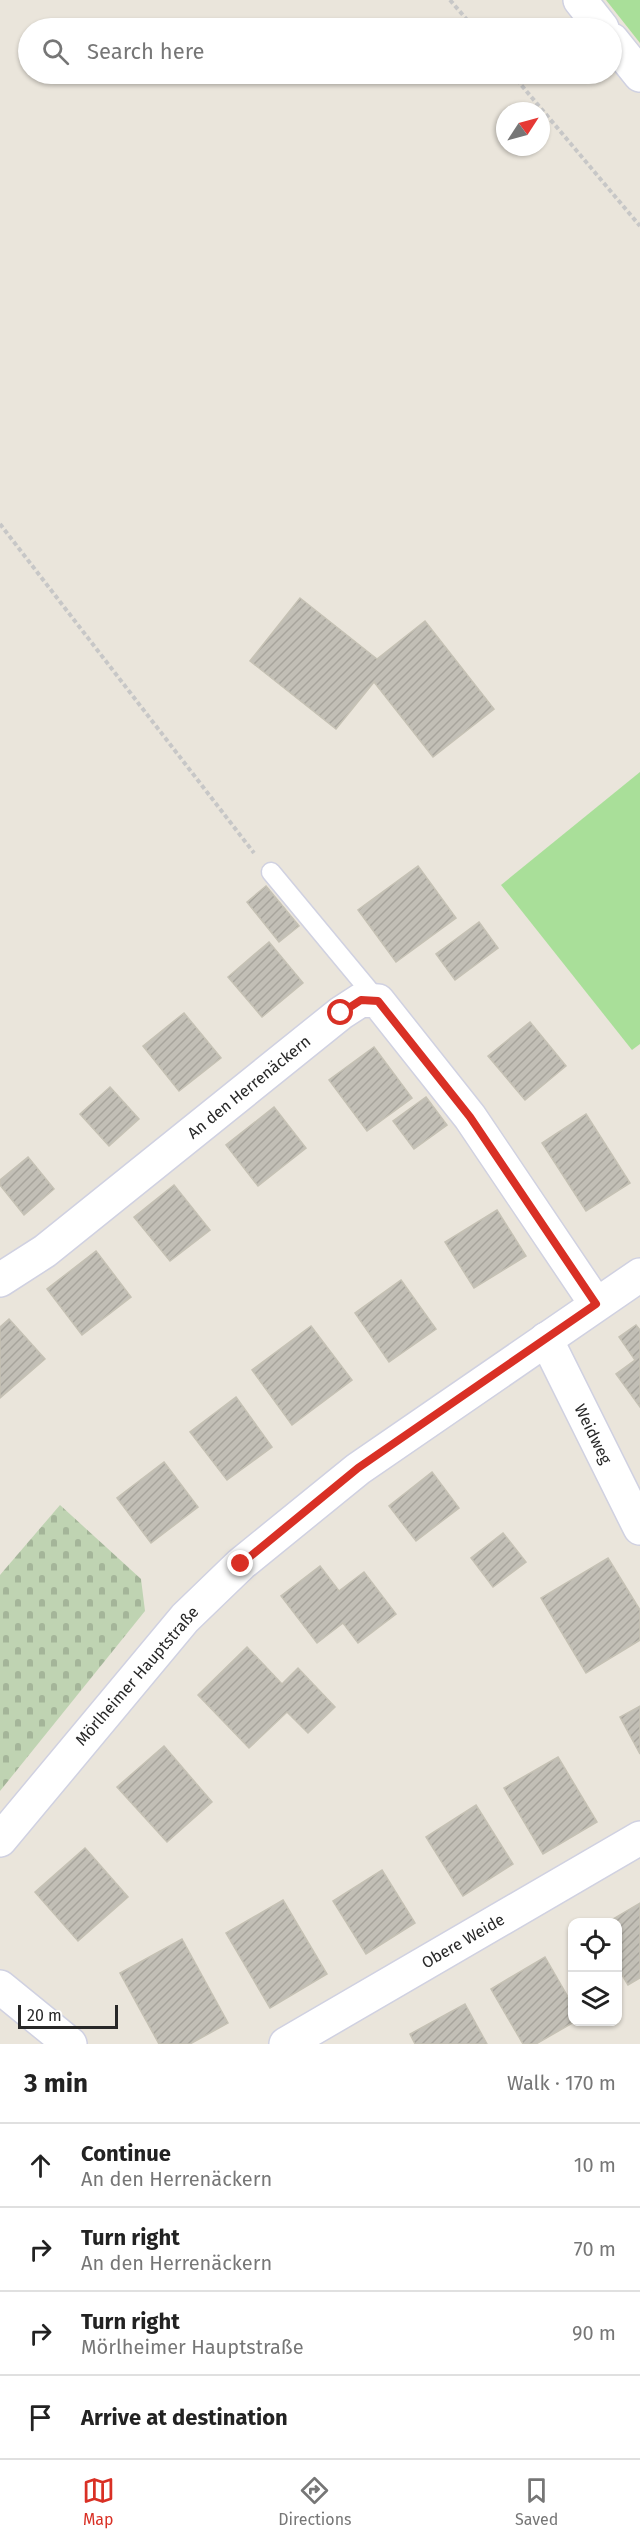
<!DOCTYPE html>
<html lang="en">
<head>
<meta charset="utf-8">
<style>
  body { margin:0; font-family:"Fira Sans",sans-serif; background:#f6f6f6; color:#222 }
  .controls { position:absolute; right:18px; bottom:18px; display:grid; overflow:hidden; border-radius:12px; box-shadow:0 2px 4px #0004 }
  .controls button { width:54px; height:54px; display:grid; place-items:center; padding:0; border:0; border-bottom:2px solid #e0e0e0; background:#fff; color:#222; font:30px sans-serif }
  .compass { position:absolute; left:496px; top:102px; width:54px; height:54px; border-radius:50%; background:#fff; box-shadow:0 2px 4px #0004; rotate:54deg }
  .scale { position:absolute; left:18px; bottom:15px; width:100px; box-sizing:border-box; padding-left:6px; border:3px solid #282828; border-top:0; font-size:16px; line-height:21px; white-space:nowrap; color:#282828; -webkit-text-stroke:4px #fff; paint-order:stroke }
  .stop { position:absolute; width:18px; height:18px; margin:-14px; border:4px solid #d93025; border-radius:50%; background:#fff }
  .stop.end { background:#d93025; border-color:#fff; box-shadow:0 2px 6px #0008 }
  .list { margin:0; padding:0; list-style:none }
  h2 { display:flex; justify-content:space-between; align-items:center; height:78px; margin:0; padding:0 24px; font-size:26px }
  h2 small { font-size:20px; font-weight:400; color:#767676 }
  .list li { display:grid; grid-template-columns:39px 1fr auto; gap:18px; align-items:center; box-sizing:border-box; height:84px; padding:0 24px; border-top:2px solid #e0e0e0 }
  .list b { display:block; font-size:22px; white-space:nowrap }
  .list p { margin:0; font-size:20px; white-space:nowrap; color:#767676 }
  .list em { font-size:20px; font-style:normal; color:#767676 }
  .icon { flex:none; width:33px; height:33px; fill:none; stroke:currentColor; stroke-width:2; stroke-linecap:round; stroke-linejoin:round }
  .map { position:relative; flex:none; width:640px; height:2044px; overflow:hidden }
  .search { position:absolute; background:#fff; box-shadow:0 2px 4px #0004; left:18px; right:18px; top:18px; height:66px; display:flex; align-items:center; gap:15px; box-sizing:border-box; padding:0 21px; border-radius:33px; color:#767676; font-size:22px }
  .sheet { height:414px; background:#fff }
  nav { display:flex; justify-content:space-around; align-items:center; box-sizing:border-box; height:84px; border-top:2px solid #e0e0e0; background:#fff; font-size:16px; color:#767676 }
  nav a { display:grid; justify-items:center; gap:3px }
  nav .on { color:#d93025 }
  .map>svg:first-child { display:block }
  .green { fill:#a9df99 }
  .cemetery { fill:url(#cemetery-stones) }
  .building { fill:url(#building-hatch); stroke:#c5c1b4; stroke-width:1.5 }
  .lines { fill:none; stroke-linecap:round; stroke-linejoin:round }
  .service-casing { stroke:#d0d1e1; stroke-width:21 }
  .minor-casing { stroke:#d0d1e1; stroke-width:36 }
  .tertiary-casing { stroke:#d0d1e1; stroke-width:36 }
  .secondary-casing { stroke:#d0d1e1; stroke-width:36 }
  .path { stroke:#c7c7c7; stroke-width:4; stroke-dasharray:4.5 3; stroke-linecap:butt }
  .service { stroke:#fff; stroke-width:18 }
  .minor { stroke:#fff; stroke-width:33 }
  .tertiary { stroke:#fff; stroke-width:33 }
  .secondary { stroke:#fff; stroke-width:33 }
  .route { stroke:#d93025; stroke-width:8 }
  .labels { text-anchor:middle; dominant-baseline:central; stroke-width:5; stroke-linejoin:round; paint-order:stroke }
  .street-label { font-size:16px; fill:#282828; stroke:#fff }
</style>
</head>
<body>
<div class="map">
<svg width="640" height="2044" viewBox="0 0 640 2044">
  <defs>
    <pattern id="cemetery-stones" width="16" height="16" patternUnits="userSpaceOnUse" patternTransform="scale(1.5)"><rect width="16" height="16" fill="#bfd3b2"/><path d="M2 7V4a2 2 0 0 1 4 0v3zM10 15v-3a2 2 0 0 1 4 0v3z" fill="#a4b599"/></pattern>
    <pattern id="building-hatch" width="6" height="6" patternUnits="userSpaceOnUse" patternTransform="scale(1.5)"><rect width="6" height="6" fill="#c2bfb6"/><path d="M-1 1l2-2M0 6l6-6M5 7l2-2" fill="none" stroke="#a7a49c"/></pattern>
  </defs>
  <rect width="100%" height="100%" fill="#eae5db"/>
  <!-- green -->
  <g class="green">
    <polygon points="606,0 640,0 640,43"/>
    <polygon points="640,772 640,1044 632,1050 501,885"/>
  </g>
  <!-- cemetery -->
  <polygon class="cemetery" points="60,1505 141,1579 145,1611 0,1791 0,1575"/>
  <!-- building -->
  <g class="building">
    <polygon points="300,598 377,659 425,621 494,709 433,757 374,682 336,729 250,661"/>
    <polygon points="418,866 456,918 396,962 358,910"/>
    <polygon points="266,886 299,926 279,942 247,902"/>
    <polygon points="479,922 498,948 455,980 436,954"/>
    <polygon points="269,942 303,983 262,1017 228,977"/>
    <polygon points="184,1013 221,1058 179,1091 143,1046"/>
    <polygon points="530,1022 566,1066 525,1100 488,1056"/>
    <polygon points="374,1047 412,1098 367,1131 329,1080"/>
    <polygon points="110,1087 139,1119 109,1146 80,1114"/>
    <polygon points="426,1097 447,1125 414,1149 393,1121"/>
    <polygon points="274,1107 306,1148 258,1186 226,1145"/>
    <polygon points="586,1114 630,1183 586,1211 542,1143"/>
    <polygon points="28,1157 54,1189 24,1215 0,1185 0,1180"/>
    <polygon points="174,1185 210,1230 170,1261 134,1217"/>
    <polygon points="497,1210 526,1256 474,1288 445,1242"/>
    <polygon points="96,1251 131,1297 82,1335 47,1289"/>
    <polygon points="401,1280 436,1329 389,1362 355,1313"/>
    <polygon points="9,1319 45,1359 0,1398 0,1327"/>
    <polygon points="636,1325 640,1330 640,1407 616,1374 635,1360 619,1337"/>
    <polygon points="311,1326 352,1380 292,1425 252,1370"/>
    <polygon points="236,1397 272,1447 227,1480 190,1432"/>
    <polygon points="164,1462 198,1507 151,1543 117,1498"/>
    <polygon points="432,1472 459,1508 416,1541 389,1506"/>
    <polygon points="503,1533 526,1562 493,1587 471,1558"/>
    <polygon points="608,1558 640,1610 640,1640 586,1673 541,1598"/>
    <polygon points="320,1566 339,1591 364,1572 396,1614 358,1643 343,1623 317,1643 281,1596"/>
    <polygon points="247,1647 282,1684 298,1668 335,1707 308,1733 287,1712 249,1748 198,1695"/>
    <polygon points="640,1706 640,1754 620,1717"/>
    <polygon points="164,1746 212,1802 167,1842 117,1787"/>
    <polygon points="558,1757 597,1822 543,1854 504,1788"/>
    <polygon points="476,1805 513,1864 463,1896 426,1837"/>
    <polygon points="85,1848 128,1897 78,1941 35,1892"/>
    <polygon points="382,1870 415,1923 366,1954 333,1901"/>
    <polygon points="283,1900 327,1974 270,2008 226,1933"/>
    <polygon points="640,1903 640,1978 628,1985 618,1968 618,1922 608,1922"/>
    <polygon points="182,1939 228,2023 190,2044 159,2044 120,1973"/>
    <polygon points="545,1957 572,2004 574,2022 536,2044 523,2044 491,1989"/>
    <polygon points="465,2004 487,2044 415,2044 410,2034"/>
  </g>
  <g class="lines">
    <!-- service casing -->
    <g class="service-casing">
      <polyline id="service" points="271,872 378,1001"/>
    </g>
    <!-- minor casing -->
    <g class="minor-casing">
      <g id="minor">
        <polyline points="0,1280 45,1251 341,1013 361,1000 378,1001 470,1117 596,1304"/>
        <polyline points="546,1339 640,1528"/>
        <polyline points="0,1987 70,2044"/>
        <polyline points="286,2044 640,1838"/>
      </g>
    </g>
    <!-- tertiary casing -->
    <g class="tertiary-casing">
      <polyline id="tertiary" points="0,1840 185,1618 241,1564 358,1469 640,1275"/>
    </g>
    <!-- secondary casing -->
    <g class="secondary-casing">
      <g id="secondary">
        <polyline points="580,0 602,28"/>
        <polyline points="612,40 640,75"/>
      </g>
    </g>
    <!-- path -->
    <g class="path">
      <polyline points="450,0 474,28"/>
      <polyline points="512,74 640,226"/>
      <polyline points="0,524 254,853"/>
    </g>
    <!-- service -->
    <use href="#service" class="service"/>
    <!-- minor -->
    <use href="#minor" class="minor"/>
    <!-- tertiary -->
    <use href="#tertiary" class="tertiary"/>
    <!-- secondary -->
    <use href="#secondary" class="secondary"/>
  </g>
  <g class="lines">
    <!-- route -->
    <polyline class="route" points="241,1564 358,1468 596,1304 470,1117 378,1001 361,1000 341,1013"/>
  </g>
  <g class="labels">
    <!-- street labels -->
    <g class="street-label">
      <text transform="translate(249 1087) rotate(-39)">An den Herrenäckern</text>
      <text transform="translate(593 1434) rotate(64)">Weidweg</text>
      <text transform="translate(137 1676) rotate(-49)">Mörlheimer Hauptstraße</text>
      <text transform="translate(463 1941) rotate(-30)">Obere Weide</text>
    </g>
  </g>
</svg>
<div class="controls">
<button><svg class="icon" aria-label="locate" viewBox="0 0 24 24"><circle cx="12" cy="12" r="6"/><path d="M12 2v4M12 18v4M2 12h4M18 12h4"/></svg></button>
<button><svg class="icon" aria-label="layers" viewBox="0 0 24 24"><path d="M12 4l9 5-9 5-9-5zM3 14l9 5 9-5"/></svg></button>
</div>
<svg class="compass" viewBox="-18 -18 36 36"><path d="M0-13l5 13h-10z" fill="#e53935"/><path d="M0 13l5-13h-10z" fill="#767676"/></svg>
<div class="scale">20 m</div>
<div class="stop" style="left:341px;top:1013px"></div>
<div class="stop end" style="left:241px;top:1564px"></div>
<div class="search"><svg class="icon" aria-label="search" viewBox="0 0 24 24"><circle cx="10" cy="10" r="6"/><path d="M15 15l6 6"/></svg>Search here</div>
</div>
<section class="sheet">
<h2>3 min<small>Walk · 170 m</small></h2>
<ul class="list">
<li><svg class="icon" aria-label="ahead" viewBox="0 0 24 24"><path d="M12 20V5M6 11l6-6 6 6"/></svg><div><b>Continue</b><p>An den Herrenäckern</p></div><em>10 m</em></li>
<li><svg class="icon" aria-label="right" viewBox="0 0 24 24"><path d="M7 20v-9h11M14 6l5 5-5 5"/></svg><div><b>Turn right</b><p>An den Herrenäckern</p></div><em>70 m</em></li>
<li><svg class="icon" aria-label="right" viewBox="0 0 24 24"><path d="M7 20v-9h11M14 6l5 5-5 5"/></svg><div><b>Turn right</b><p>Mörlheimer Hauptstraße</p></div><em>90 m</em></li>
<li><svg class="icon" aria-label="arrive" viewBox="0 0 24 24"><path d="M6 21V4h12l-3 4 3 4H6"/></svg><div><b>Arrive at destination</b></div></li>
</ul>
</section>
<nav>
<a class="on"><svg class="icon" aria-label="map" viewBox="0 0 24 24"><path d="M3 6l6-2 6 2 6-2v14l-6 2-6-2-6 2zM9 4v14M15 6v14"/></svg>Map</a>
<a><svg class="icon" aria-label="directions" viewBox="0 0 24 24"><path d="M12 3l9 9-9 9-9-9zM9 14v-3h6M13 9l2 2-2 2"/></svg>Directions</a>
<a><svg class="icon" aria-label="saved" viewBox="0 0 24 24"><path d="M7 4h10v16l-5-4-5 4z"/></svg>Saved</a>
</nav>
</body>
</html>
